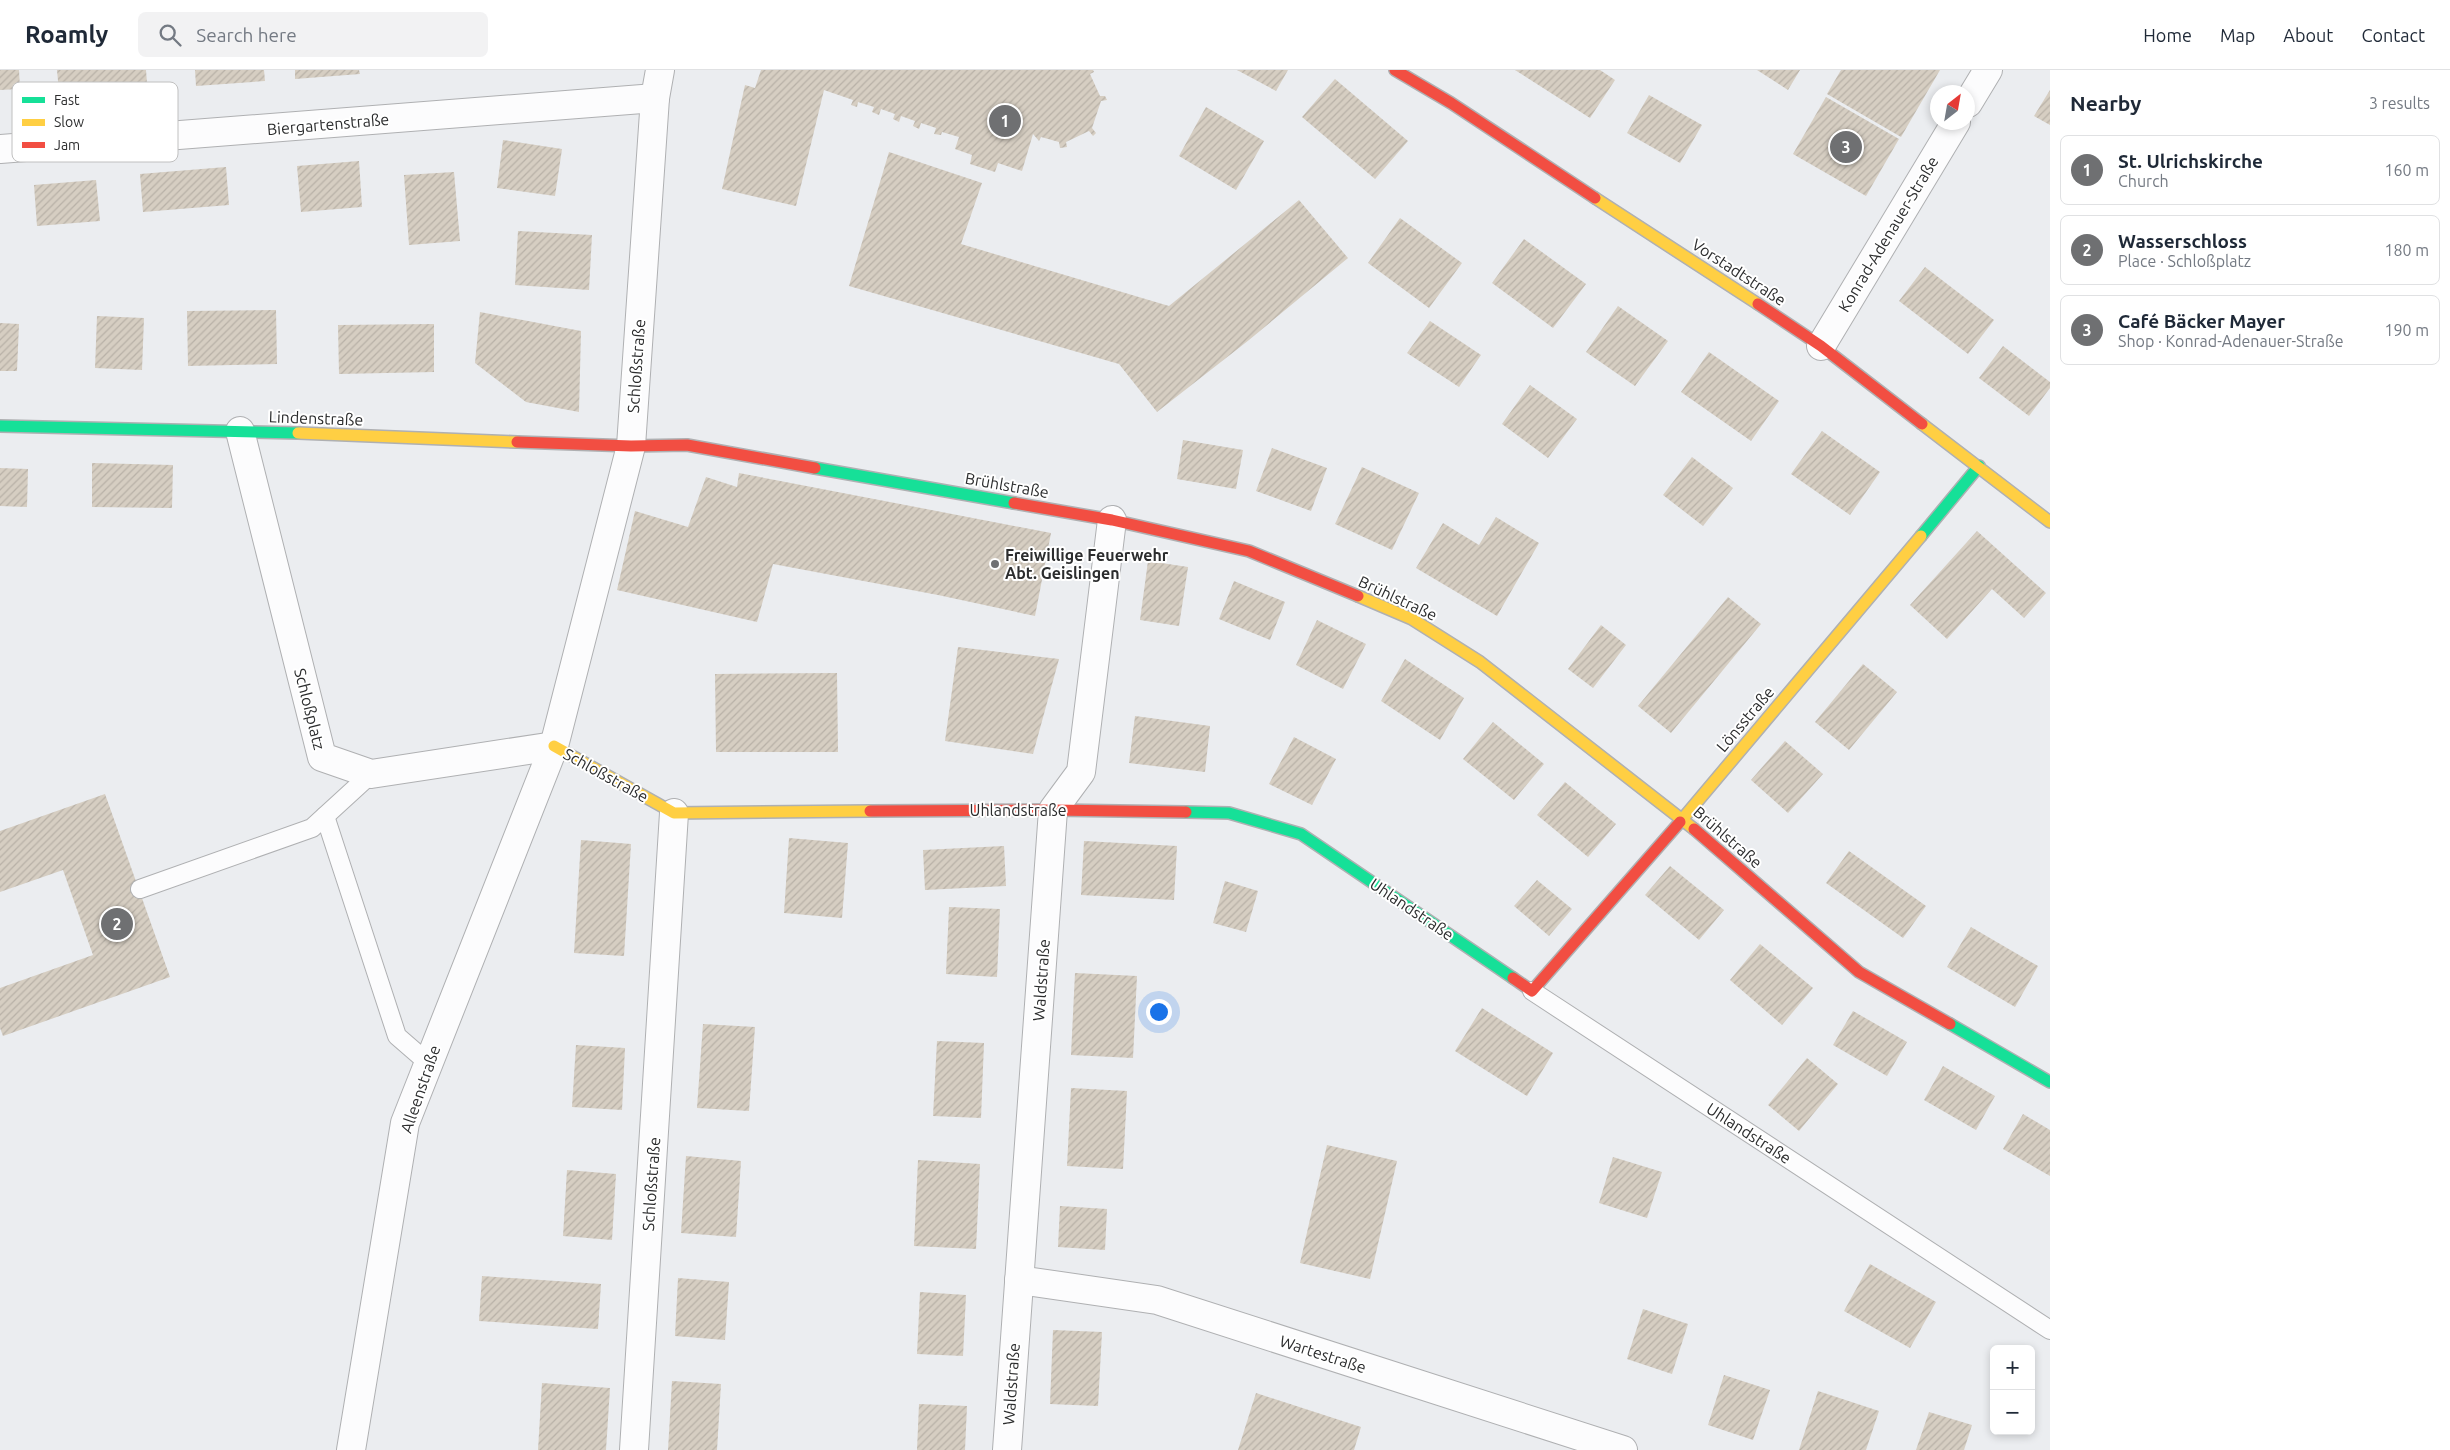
<!DOCTYPE html>
<html lang="en">
<head>
<meta charset="utf-8">
<style>
  body { margin:0; font-family:Ubuntu,sans-serif; background:#f2f2f3; color:#1f2937 }
  .controls { position:absolute; right:15px; bottom:15px; display:grid; overflow:hidden; border-radius:8px; box-shadow:0 2px 8px #0003 }
  .controls button { width:45px; height:45px; display:grid; place-items:center; padding:0; border:0; border-bottom:1px solid #e0e1e3; background:#fff; color:#1f2937; font:25px sans-serif }
  .compass { position:absolute; left:1930px; top:15px; width:45px; height:45px; border-radius:50%; background:#fff; box-shadow:0 2px 8px #0003; rotate:31deg }
  .you { position:absolute; left:1158px; top:941px; width:18px; height:18px; margin:-12px; border:4px solid #fff; border-radius:50%; background:#1a73e8; box-shadow:0 0 0 8px #1a73e833 }
  .badge { display:grid; place-items:center; width:32px; height:32px; border-radius:50%; background:#6f7072; color:#fff; font-size:16px; font-weight:700 }
  .pin { position:absolute; translate:-50% -50%; border:2px solid #fff; box-shadow:0 1px 5px #0006 }
  .list { margin:0; padding:0; list-style:none }
  h2 { display:flex; justify-content:space-between; align-items:center; height:65px; margin:0; padding:0 20px; font-size:21px }
  h2 small { font-size:16px; font-weight:400; color:#747a83 }
  .list li { display:grid; grid-template-columns:32px 1fr auto; gap:15px; align-items:center; box-sizing:border-box; height:70px; margin:0 10px 10px; padding:0 10px; border:1px solid #e0e1e3; border-radius:8px }
  .list b { display:block; font-size:19px; white-space:nowrap }
  .list p { margin:0; font-size:16px; white-space:nowrap; color:#747a83 }
  .list em { font-size:16px; font-style:normal; color:#747a83 }
  .icon { flex:none; width:28px; height:28px; fill:none; stroke:currentColor; stroke-width:2; stroke-linecap:round; stroke-linejoin:round }
  .map { position:relative; flex:none; width:2050px; height:1380px; overflow:hidden }
  header { display:flex; align-items:center; gap:30px; box-sizing:border-box; height:70px; padding:0 25px; background:#fff; border-bottom:1px solid #e0e1e3 }
  header strong { font-size:24px }
  nav { display:flex; gap:28px; margin-inline-start:auto; font-size:18px }
  .search { width:350px; height:45px; background:#f2f2f3; display:flex; align-items:center; gap:12px; box-sizing:border-box; padding:0 18px; border-radius:8px; color:#747a83; font-size:19px }
  main { display:flex }
  aside { flex:1; background:#fff }
  .map>svg:first-child { display:block }
  .building { fill:url(#building-hatch) }
  .lines { fill:none; stroke-linecap:round; stroke-linejoin:round }
  .lane-casing { stroke:#afb0b2; stroke-width:20 }
  .street-casing { stroke:#afb0b2; stroke-width:30 }
  .fast-casing { stroke:#afb0b2; stroke-width:14 }
  .slow-casing { stroke:#afb0b2; stroke-width:14 }
  .jam-casing { stroke:#afb0b2; stroke-width:14 }
  .lane { stroke:#fcfcfd; stroke-width:18 }
  .street { stroke:#fcfcfd; stroke-width:28 }
  .fast { stroke:#16e098; stroke-width:11 }
  .slow { stroke:#ffcf43; stroke-width:11 }
  .jam { stroke:#f24e42; stroke-width:11 }
  .poi-dot { fill:#6f7072; stroke:#fff; stroke-width:2 }
  .labels { text-anchor:middle; dominant-baseline:central; stroke-width:4; stroke-linejoin:round; paint-order:stroke }
  .street-label { font-size:16px; fill:#2c2d2e; stroke:#fff }
  .poi-label { font-size:16px; font-weight:bold; fill:#2c2d2e; stroke:#fff; text-anchor:start }
  .key { fill:#fff; stroke:#c0c0c0; stroke-width:1 }
  .key-label { font-size:14px; fill:#2c2d2e }
</style>
</head>
<body>
<header>
<strong>Roamly</strong>
<div class="search"><svg class="icon" aria-label="search" viewBox="0 0 24 24"><circle cx="10" cy="10" r="6"/><path d="M15 15l6 6"/></svg>Search here</div>
<nav><a>Home</a><a>Map</a><a>About</a><a>Contact</a></nav>
</header>
<main>
<div class="map">
<svg width="2050" height="1380" viewBox="0 0 2050 1380">
  <defs>
    <pattern id="building-hatch" width="6" height="6" patternUnits="userSpaceOnUse" patternTransform="scale(1.25)"><rect width="6" height="6" fill="#d6cec2"/><path d="M-1 1l2-2M0 6l6-6M5 7l2-2" fill="none" stroke="#b8b1a7"/></pattern>
  </defs>
  <rect width="100%" height="100%" fill="#ebedf0"/>
  <!-- building -->
  <g class="building">
    <polygon points="0,0 19,0 20,19 0,20"/>
    <polygon points="57,0 146,0 148,26 60,33"/>
    <polygon points="195,0 264,0 265,11 196,16"/>
    <polygon points="295,0 359,0 360,4 295,9"/>
    <polygon points="761,0 1093,0 1094,2 1090,4 1100,26 1105,26 1107,30 1101,31 1092,58 1096,63 1093,66 1089,61 1066,72 1067,77 1060,78 1059,72 1041,67 1039,71 1033,64 1022,101 998,93 995,102 970,94 972,85 955,79 959,67 942,62 941,65 934,64 936,58 921,53 919,59 913,56 915,51 901,46 899,52 893,49 895,44 881,39 879,45 872,42 874,37 858,32 857,37 851,35 853,30 824,20 796,136 722,119 745,15 755,18"/>
    <polygon points="1237,0 1288,0 1276,21"/>
    <polygon points="1515,0 1600,0 1615,10 1590,48"/>
    <polygon points="1757,0 1800,0 1788,20"/>
    <polygon points="1841,0 1940,0 1901,67 1827,24"/>
    <polygon points="1335,9 1408,71 1375,109 1302,47"/>
    <polygon points="2050,20 2050,55 2034,46"/>
    <polygon points="1649,25 1702,55 1680,93 1627,63"/>
    <polygon points="1826,27 1899,69 1866,126 1793,84"/>
    <polygon points="1206,37 1264,71 1236,120 1179,86"/>
    <polygon points="503,70 562,79 555,126 497,118"/>
    <polygon points="889,82 982,113 961,174 1169,236 1299,130 1348,188 1249,270 1157,342 1119,294 849,216"/>
    <polygon points="359,91 362,137 301,142 297,96"/>
    <polygon points="226,97 229,135 143,142 140,104"/>
    <polygon points="454,102 460,171 409,175 404,105"/>
    <polygon points="96,110 100,151 37,156 34,115"/>
    <polygon points="1400,148 1462,193 1429,238 1368,193"/>
    <polygon points="518,161 592,165 589,220 515,215"/>
    <polygon points="1524,169 1586,214 1553,258 1492,213"/>
    <polygon points="1925,197 1994,250 1968,284 1899,231"/>
    <polygon points="1618,236 1668,271 1635,316 1586,282"/>
    <polygon points="276,240 277,294 188,296 187,241"/>
    <polygon points="480,242 581,261 579,342 526,332 475,293"/>
    <polygon points="97,246 144,248 142,300 95,298"/>
    <polygon points="1430,251 1481,285 1459,317 1407,283"/>
    <polygon points="0,253 19,254 17,301 0,301"/>
    <polygon points="434,254 434,302 339,304 338,255"/>
    <polygon points="2003,276 2050,312 2050,318 2029,346 1979,308"/>
    <polygon points="1709,282 1779,331 1751,371 1681,322"/>
    <polygon points="1530,315 1577,349 1548,388 1502,354"/>
    <polygon points="1822,361 1880,402 1850,445 1791,404"/>
    <polygon points="1183,370 1243,380 1236,419 1177,409"/>
    <polygon points="1272,378 1327,398 1311,441 1256,421"/>
    <polygon points="1692,387 1733,418 1703,456 1663,425"/>
    <polygon points="92,393 173,395 172,438 92,437"/>
    <polygon points="1362,397 1419,423 1392,480 1335,454"/>
    <polygon points="0,398 28,399 27,437 0,436"/>
    <polygon points="739,403 1051,463 1035,546 938,525 773,494 757,552 617,520 635,441 688,457 706,407 737,417"/>
    <polygon points="1496,447 1539,473 1497,546 1416,498 1443,453 1479,475"/>
    <polygon points="1977,461 2046,523 2024,548 1992,519 1947,569 1910,535"/>
    <polygon points="1148,491 1188,497 1179,556 1140,550"/>
    <polygon points="1234,511 1285,532 1270,570 1219,549"/>
    <polygon points="1728,527 1761,554 1671,663 1638,636"/>
    <polygon points="1317,550 1366,574 1343,619 1296,595"/>
    <polygon points="1601,555 1626,575 1593,618 1568,599"/>
    <polygon points="958,577 1059,589 1033,684 945,671"/>
    <polygon points="1405,589 1464,628 1440,670 1381,631"/>
    <polygon points="1863,594 1897,622 1849,680 1815,652"/>
    <polygon points="837,603 838,682 716,682 715,604"/>
    <polygon points="1135,646 1210,656 1205,702 1129,693"/>
    <polygon points="1493,652 1544,694 1514,730 1463,689"/>
    <polygon points="1294,667 1336,689 1312,735 1269,714"/>
    <polygon points="1785,671 1823,704 1788,743 1751,710"/>
    <polygon points="1565,712 1616,754 1588,787 1537,745"/>
    <polygon points="105,724 170,907 3,966 0,958 0,918 93,885 63,800 0,822 0,761"/>
    <polygon points="789,768 848,773 842,848 784,843"/>
    <polygon points="581,770 631,774 624,886 574,883"/>
    <polygon points="1084,771 1177,776 1174,830 1081,825"/>
    <polygon points="1004,776 1006,816 925,820 923,780"/>
    <polygon points="1849,781 1926,836 1903,868 1826,813"/>
    <polygon points="1670,796 1724,840 1699,870 1645,825"/>
    <polygon points="1537,810 1572,839 1549,866 1514,836"/>
    <polygon points="1225,811 1258,821 1246,862 1213,853"/>
    <polygon points="949,837 1000,839 997,907 946,904"/>
    <polygon points="1971,857 2038,896 2015,937 1947,897"/>
    <polygon points="1760,874 1813,918 1782,955 1730,910"/>
    <polygon points="1075,903 1137,906 1133,988 1071,985"/>
    <polygon points="1482,938 1553,983 1527,1026 1455,981"/>
    <polygon points="1853,941 1907,972 1887,1006 1833,975"/>
    <polygon points="703,954 755,957 749,1041 697,1038"/>
    <polygon points="937,971 984,973 981,1048 933,1046"/>
    <polygon points="576,975 625,978 622,1040 572,1037"/>
    <polygon points="1807,988 1838,1014 1799,1061 1768,1035"/>
    <polygon points="1943,996 1995,1026 1976,1060 1924,1030"/>
    <polygon points="1071,1018 1127,1021 1123,1099 1067,1096"/>
    <polygon points="2023,1044 2050,1060 2050,1106 2003,1079"/>
    <polygon points="1327,1075 1397,1091 1370,1209 1300,1193"/>
    <polygon points="686,1086 741,1091 736,1167 681,1163"/>
    <polygon points="1613,1087 1662,1102 1647,1148 1599,1133"/>
    <polygon points="918,1090 980,1094 976,1179 914,1176"/>
    <polygon points="567,1100 616,1104 612,1170 563,1166"/>
    <polygon points="1060,1136 1107,1139 1105,1180 1058,1177"/>
    <polygon points="1870,1194 1936,1232 1910,1278 1844,1241"/>
    <polygon points="482,1206 601,1214 598,1259 479,1251"/>
    <polygon points="678,1208 729,1212 725,1270 675,1266"/>
    <polygon points="920,1222 966,1225 963,1286 917,1284"/>
    <polygon points="1643,1239 1688,1254 1672,1304 1627,1289"/>
    <polygon points="1053,1260 1102,1262 1098,1336 1050,1334"/>
    <polygon points="1724,1305 1770,1320 1753,1370 1708,1355"/>
    <polygon points="672,1311 721,1314 717,1380 668,1380"/>
    <polygon points="542,1313 610,1318 606,1380 538,1380"/>
    <polygon points="1818,1321 1879,1341 1866,1380 1799,1380"/>
    <polygon points="1256,1323 1361,1357 1354,1380 1238,1380"/>
    <polygon points="919,1334 967,1336 965,1380 917,1380"/>
    <polygon points="1929,1342 1972,1355 1964,1380 1916,1380"/>
  </g>
  <g class="lines">
    <!-- lane casing -->
    <g class="lane-casing">
      <g id="lane">
        <polyline points="325,746 397,966 427,992"/>
        <polyline points="140,819 312,758 371,704"/>
        <polyline points="1532,921 2050,1260"/>
      </g>
    </g>
    <!-- street casing -->
    <g class="street-casing">
      <g id="street">
        <polyline points="1968,33 1988,0"/>
        <polyline points="0,79 655,28"/>
        <polyline points="1821,276 1956,52"/>
        <polyline points="240,361 322,687 371,704 554,676"/>
        <polyline points="1019,1210 1157,1230 1623,1380"/>
        <polyline points="351,1380 405,1053 554,676 631,376 655,28 660,0"/>
        <polyline points="634,1380 674,743"/>
        <polyline points="1007,1380 1053,740 1081,702 1112,450"/>
      </g>
    </g>
    <!-- fast casing -->
    <g class="fast-casing">
      <g id="fast">
        <polyline points="0,356 298,363"/>
        <polyline points="815,398 1014,433"/>
        <polyline points="1921,466 1979,396"/>
        <polyline points="1186,742 1229,743 1301,764 1513,908"/>
        <polyline points="1950,954 2050,1012"/>
      </g>
    </g>
    <!-- slow casing -->
    <g class="slow-casing">
      <g id="slow">
        <polyline points="1595,128 1758,234"/>
        <polyline points="1922,354 2050,452"/>
        <polyline points="298,363 517,372"/>
        <polyline points="1358,526 1412,549 1480,592 1694,759"/>
        <polyline points="554,676 674,743 870,741"/>
        <polyline points="1680,752 1921,466"/>
      </g>
    </g>
    <!-- jam casing -->
    <g class="jam-casing">
      <g id="jam">
        <polyline points="1395,0 1451,33 1595,128"/>
        <polyline points="1758,234 1821,276 1922,354"/>
        <polyline points="517,372 631,376 687,375 815,398"/>
        <polyline points="1014,433 1112,450 1249,481 1358,526"/>
        <polyline points="870,741 1053,740 1186,742"/>
        <polyline points="1694,759 1859,902 1950,954"/>
        <polyline points="1513,908 1532,921 1680,752"/>
      </g>
    </g>
    <!-- lane -->
    <use href="#lane" class="lane"/>
    <!-- street -->
    <use href="#street" class="street"/>
    <!-- fast -->
    <use href="#fast" class="fast"/>
    <!-- slow -->
    <use href="#slow" class="slow"/>
    <!-- jam -->
    <use href="#jam" class="jam"/>
  </g>
  <!-- markers -->
  <circle class="poi-dot" cx="995" cy="494" r="5"/>
  <g class="labels">
    <!-- street labels -->
    <g class="street-label">
      <text transform="translate(328 54) rotate(-5)">Biergartenstraße</text>
      <text transform="translate(1888 164) rotate(-59)">Konrad-Adenauer-Straße</text>
      <text transform="translate(1739 202) rotate(33)">Vorstadtstraße</text>
      <text transform="translate(636 296) rotate(-86)">Schloßstraße</text>
      <text transform="translate(316 348) rotate(2)">Lindenstraße</text>
      <text transform="translate(1007 415) rotate(10)">Brühlstraße</text>
      <text transform="translate(1398 528) rotate(25)">Brühlstraße</text>
      <text transform="translate(310 639) rotate(76)">Schloßplatz</text>
      <text transform="translate(1745 649) rotate(-50)">Lönsstraße</text>
      <text transform="translate(606 705) rotate(29)">Schloßstraße</text>
      <text x="1018" y="740">Uhlandstraße</text>
      <text transform="translate(1728 767) rotate(41)">Brühlstraße</text>
      <text transform="translate(1412 839) rotate(34)">Uhlandstraße</text>
      <text transform="translate(1041 910) rotate(-86)">Waldstraße</text>
      <text transform="translate(420 1019) rotate(-71)">Alleenstraße</text>
      <text transform="translate(1749 1063) rotate(33)">Uhlandstraße</text>
      <text transform="translate(651 1114) rotate(-86)">Schloßstraße</text>
      <text transform="translate(1323 1284) rotate(18)">Wartestraße</text>
      <text transform="translate(1011 1314) rotate(-86)">Waldstraße</text>
    </g>
    <!-- poi labels -->
    <g class="poi-label">
      <text x="1005" y="485">Freiwillige Feuerwehr<tspan x="1005" dy="18">Abt. Geislingen</tspan></text>
    </g>
  </g>
  <!-- legend -->
  <rect x="12" y="12" width="166" height="80" rx="8" class="key"/>
  <rect x="22" y="27" width="23" height="6" fill="#16e098"/>
  <rect x="22" y="49" width="23" height="7" fill="#ffcf43"/>
  <rect x="22" y="72" width="23" height="6" fill="#f24e42"/>
  <g class="key-label">
    <text x="54" y="35">Fast</text>
    <text x="54" y="57">Slow</text>
    <text x="54" y="80">Jam</text>
  </g>
</svg>
<div class="controls">
<button>+</button>
<button>−</button>
</div>
<svg class="compass" viewBox="-18 -18 36 36"><path d="M0-13l5 13h-10z" fill="#e53935"/><path d="M0 13l5-13h-10z" fill="#747a83"/></svg>
<div class="you"></div>
<div class="pin badge" style="left:1005px;top:51px">1</div>
<div class="pin badge" style="left:117px;top:854px">2</div>
<div class="pin badge" style="left:1846px;top:77px">3</div>
</div>
<aside>
<h2>Nearby<small>3 results</small></h2>
<ul class="list">
<li><span class="badge">1</span><div><b>St. Ulrichskirche</b><p>Church</p></div><em>160 m</em></li>
<li><span class="badge">2</span><div><b>Wasserschloss</b><p>Place · Schloßplatz</p></div><em>180 m</em></li>
<li><span class="badge">3</span><div><b>Café Bäcker Mayer</b><p>Shop · Konrad-Adenauer-Straße</p></div><em>190 m</em></li>
</ul>
</aside>
</main>
</body>
</html>
